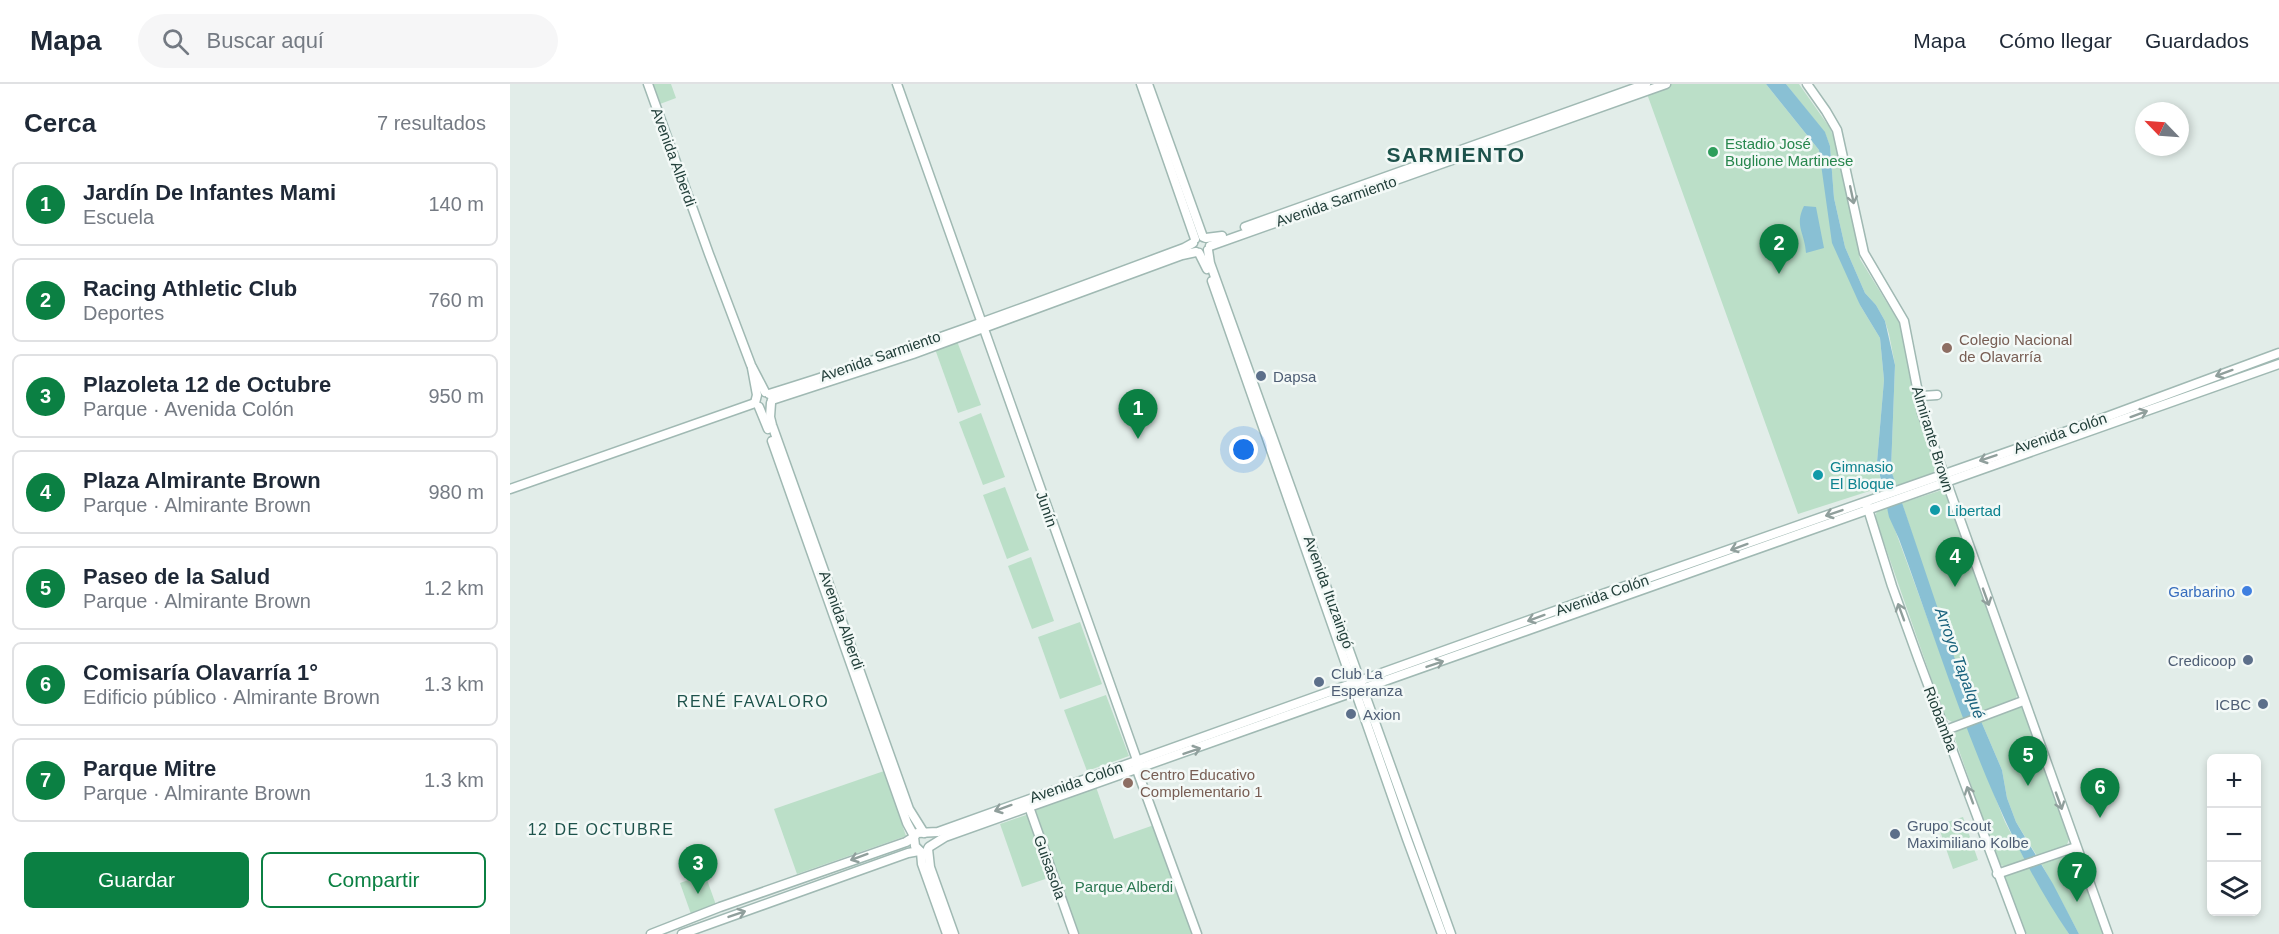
<!DOCTYPE html>
<html lang="es">
<head>
<meta charset="utf-8">
<style>
  body { margin:0; font-family:Helvetica,sans-serif; background:#f6f6f7; color:#1f2937 }
  .controls { position:absolute; right:18px; bottom:18px; display:grid; overflow:hidden; border-radius:9px; box-shadow:0 3px 9px #0003 }
  .controls button { width:54px; height:54px; display:grid; place-items:center; padding:0; border:0; border-bottom:2px solid #e0e1e3; background:#fff; color:#1f2937; font:30px sans-serif }
  .compass { position:absolute; left:1625px; top:18px; width:54px; height:54px; border-radius:50%; background:#fff; box-shadow:0 3px 9px #0003; rotate:295deg }
  .you { position:absolute; left:734px; top:366px; width:21px; height:21px; margin:-15px; border:4px solid #fff; border-radius:50%; background:#1a73e8; box-shadow:0 0 0 9px #1a73e833 }
  .badge { display:grid; place-items:center; width:39px; height:39px; border-radius:50%; background:#0b8043; color:#fff; font-size:20px; font-weight:700 }
  .pin { position:absolute; translate:-50% -50px; filter:drop-shadow(0 2px 3px #0008) }
  .pin::after { content:''; position:absolute; top:32px; width:21px; height:18px; background:inherit; clip-path:polygon(0 0,100% 0,50% 100%) }
  .list { margin:0; padding:0; list-style:none }
  h2 { display:flex; justify-content:space-between; align-items:center; height:78px; margin:0; padding:0 24px; font-size:26px }
  h2 small { font-size:20px; font-weight:400; color:#747a83 }
  .list li { display:grid; grid-template-columns:39px 1fr auto; gap:18px; align-items:center; box-sizing:border-box; height:84px; margin:0 12px 12px; padding:0 12px; border:2px solid #e0e1e3; border-radius:9px }
  .list b { display:block; font-size:22px; white-space:nowrap }
  .list p { margin:0; font-size:20px; white-space:nowrap; color:#747a83 }
  .list em { font-size:20px; font-style:normal; color:#747a83 }
  .actions { display:flex; gap:12px; padding:18px 24px }
  .actions a { flex:1; padding:14px 0; border:2px solid #0b8043; border-radius:9px; text-align:center; font-size:21px; color:#0b8043 }
  .actions .main { background:#0b8043; color:#fff }
  .icon { flex:none; width:33px; height:33px; fill:none; stroke:currentColor; stroke-width:2; stroke-linecap:round; stroke-linejoin:round }
  .map { position:relative; flex:none; width:1769px; height:850px; overflow:hidden }
  header { display:flex; align-items:center; gap:36px; box-sizing:border-box; height:84px; padding:0 30px; background:#fff; border-bottom:2px solid #e0e1e3 }
  header strong { font-size:28px }
  nav { display:flex; gap:33px; margin-inline-start:auto; font-size:21px }
  .search { width:420px; height:54px; background:#f6f6f7; display:flex; align-items:center; gap:15px; box-sizing:border-box; padding:0 21px; border-radius:33px; color:#747a83; font-size:22px }
  main { display:flex }
  aside { flex:1; background:#fff }
  .map>svg:first-child { display:block }
  .green { fill:#bbdfc8 }
  .water { fill:#89c0d4 }
  .lines { fill:none; stroke-linecap:round; stroke-linejoin:round }
  .secondary-casing { stroke:#a0b9b3; stroke-width:11 }
  .secondary { stroke:#fff; stroke-width:8 }
  .oneway { stroke:#909f9c }
  .leisure-dot { fill:#2e9e5b; stroke:#f3f9f7; stroke-width:2 }
  .education-dot { fill:#8d6e63; stroke:#f3f9f7; stroke-width:2 }
  .service-dot { fill:#5c6f8a; stroke:#f3f9f7; stroke-width:2 }
  .culture-dot { fill:#0f9aa8; stroke:#f3f9f7; stroke-width:2 }
  .shop-dot { fill:#3f7fe0; stroke:#f3f9f7; stroke-width:2 }
  .labels { text-anchor:middle; dominant-baseline:central; stroke-width:5; stroke-linejoin:round; paint-order:stroke }
  .leisure-label { font-size:15px; fill:#27864d; stroke:#f3f9f7; text-anchor:start }
  .street-label { font-size:15px; fill:#223f3a; stroke:#f3f9f7 }
  .education-label { font-size:15px; fill:#785e54; stroke:#f3f9f7; text-anchor:start }
  .service-label { font-size:15px; fill:#4e5e75; stroke:#f3f9f7; text-anchor:start }
  .culture-label { font-size:15px; fill:#0d838f; stroke:#f3f9f7; text-anchor:start }
  .shop-label { font-size:15px; fill:#366cbe; stroke:#f3f9f7; text-anchor:end }
  .park-label { font-size:15px; fill:#2a7751; stroke:#f3f9f7 }
  .water-label { font-size:16px; font-style:italic; fill:#19627d; stroke:#f3f9f7 }
  .neighbourhood-label { font-size:16px; letter-spacing:1.5px; fill:#1d524b; stroke:#f3f9f7 }
  .district-label { font-size:21px; font-weight:bold; letter-spacing:1.5px; fill:#1d524b; stroke:#f3f9f7 }
</style>
</head>
<body>
<header>
<strong>Mapa</strong>
<div class="search"><svg class="icon" aria-label="search" viewBox="0 0 24 24"><circle cx="10" cy="10" r="6"/><path d="M15 15l6 6"/></svg>Buscar aquí</div>
<nav><a>Mapa</a><a>Cómo llegar</a><a>Guardados</a></nav>
</header>
<main>
<aside>
<h2>Cerca<small>7 resultados</small></h2>
<ul class="list">
<li><span class="badge">1</span><div><b>Jardín De Infantes Mami</b><p>Escuela</p></div><em>140 m</em></li>
<li><span class="badge">2</span><div><b>Racing Athletic Club</b><p>Deportes</p></div><em>760 m</em></li>
<li><span class="badge">3</span><div><b>Plazoleta 12 de Octubre</b><p>Parque · Avenida Colón</p></div><em>950 m</em></li>
<li><span class="badge">4</span><div><b>Plaza Almirante Brown</b><p>Parque · Almirante Brown</p></div><em>980 m</em></li>
<li><span class="badge">5</span><div><b>Paseo de la Salud</b><p>Parque · Almirante Brown</p></div><em>1.2 km</em></li>
<li><span class="badge">6</span><div><b>Comisaría Olavarría 1°</b><p>Edificio público · Almirante Brown</p></div><em>1.3 km</em></li>
<li><span class="badge">7</span><div><b>Parque Mitre</b><p>Parque · Almirante Brown</p></div><em>1.3 km</em></li>
</ul>
<div class="actions"><a class="main">Guardar</a><a>Compartir</a></div>
</aside>
<div class="map">
<svg width="1769" height="850" viewBox="0 0 1769 850">
  <rect width="100%" height="100%" fill="#e2ede9"/>
  <!-- green -->
  <g class="green">
    <polygon points="142,0 161,0 166,14 150,20"/>
    <polygon points="1159,0 1256,0 1309,66 1350,221 1370,254 1374,296 1367,378 1372,403 1288,430 1136,7"/>
    <polygon points="1276,0 1289,0 1320,44 1326,59 1350,175 1390,240 1405,316 1427,383 1423,389 1386,402 1381,386 1385,281 1379,250 1375,237 1366,221 1355,209 1335,163 1324,114 1320,62 1315,49"/>
    <polygon points="447,257 471,321 448,329 425,265"/>
    <polygon points="471,329 495,393 473,401 449,338"/>
    <polygon points="495,403 519,466 497,475 473,411"/>
    <polygon points="1432,406 1436,408 1508,609 1505,616 1467,629 1456,608 1427,527 1392,419"/>
    <polygon points="1377,424 1454,634 1442,638 1435,634 1365,433 1367,427"/>
    <polygon points="521,473 544,537 522,545 498,482"/>
    <polygon points="570,538 592,600 550,615 528,553"/>
    <polygon points="596,611 619,672 577,687 554,626"/>
    <polygon points="1510,623 1514,625 1559,755 1557,761 1527,772 1506,738 1497,714 1492,686 1471,637"/>
    <polygon points="1457,642 1495,738 1515,776 1494,782 1489,781 1444,652 1447,646"/>
    <polygon points="374,687 396,752 287,790 264,725"/>
    <polygon points="586,703 604,755 644,741 683,850 569,850 525,725"/>
    <polygon points="519,730 541,793 512,803 490,740"/>
    <polygon points="1453,733 1468,776 1443,785 1428,741"/>
    <polygon points="1561,769 1567,773 1594,850 1569,850 1531,779"/>
    <polygon points="1519,783 1559,850 1517,850 1513,846 1494,795 1496,791"/>
    <polygon points="195,790 206,821 181,830 170,799"/>
  </g>
  <!-- water -->
  <g class="water">
    <path d="M1256 0H1276L1315 48 1320 62 1324 114 1335 163 1355 209 1366 221 1375 237 1385 281 1381 386 1456 608 1471 637 1492 686 1497 714 1506 738 1543 800 1569 850H1559C1480 736 1437 585 1389 455L1379 433 1367 378 1374 296 1370 254 1350 221 1322 159 1309 66Z"/>
    <path d="M1294 122 1306 123 1314 164 1296 169C1295 149 1284 142 1294 122Z"/>
  </g>
  <g class="lines">
    <!-- secondary casing -->
    <g class="secondary-casing">
      <g id="secondary">
        <polyline points="138,0 199,170 241,281 255,308"/>
        <polyline points="387,0 627,676 627,686 687,850"/>
        <polyline points="631,0 685,155"/>
        <polyline points="638,0 693,153"/>
        <polyline points="1297,0 1316,27 1327,46 1354,169 1394,237 1412,329 1598,850"/>
        <polyline points="735,143 1136,0"/>
        <polyline points="696,154 712,152"/>
        <polyline points="700,162 1156,0"/>
        <polyline points="698,166 700,179 941,850"/>
        <polyline points="689,169 697,185"/>
        <polyline points="702,197 897,755 932,850"/>
        <polyline points="242,284 247,311 245,319"/>
        <polyline points="1408,305 1412,312 1427,311"/>
        <path d="M259 310C399 267 537 215 674 164L683 159"/>
        <polyline points="262,316 403,270 672,171 686,168"/>
        <polyline points="261,319 260,333 262,341 399,725 414,749"/>
        <polyline points="249,323 258,345"/>
        <polyline points="262,357 397,739 404,752"/>
        <polyline points="0,405 245,319"/>
        <polyline points="1357,422 1382,502 1408,574 1511,850"/>
        <polyline points="1436,646 1513,617"/>
        <polyline points="518,720 564,850"/>
        <polyline points="419,763 435,753 519,723 1769,280"/>
        <polyline points="418,765 420,783 444,850"/>
        <polyline points="411,768 405,762 404,753 407,749 428,748 1067,519 1580,339 1769,269"/>
        <polyline points="411,768 412,780 437,850"/>
        <polyline points="1487,790 1566,763"/>
        <polyline points="141,850 210,823 396,758 404,753"/>
        <polyline points="172,850 398,769 409,767"/>
      </g>
    </g>
    <!-- secondary -->
    <use href="#secondary" class="secondary"/>
  </g>
  <!-- one-way arrows -->
  <defs><path id="oneway-shaft" d="M-6 0H5M1.5-3L5.5 0L1.5 3" fill="none" stroke-width="1.6" stroke-linecap="round" stroke-linejoin="round" transform="scale(1.5)"/></defs>
  <g class="oneway">
    <use href="#oneway-shaft" transform="translate(1342 111) rotate(78)"/>
    <use href="#oneway-shaft" transform="translate(1714 289) rotate(160)"/>
    <use href="#oneway-shaft" transform="translate(1629 330) rotate(-20)"/>
    <use href="#oneway-shaft" transform="translate(1478 374) rotate(161)"/>
    <use href="#oneway-shaft" transform="translate(1324 429) rotate(161)"/>
    <use href="#oneway-shaft" transform="translate(1229 463) rotate(160)"/>
    <use href="#oneway-shaft" transform="translate(1476 513) rotate(70)"/>
    <use href="#oneway-shaft" transform="translate(1391 528) rotate(-110)"/>
    <use href="#oneway-shaft" transform="translate(1026 534) rotate(160)"/>
    <use href="#oneway-shaft" transform="translate(925 580) rotate(-19)"/>
    <use href="#oneway-shaft" transform="translate(682 667) rotate(-19)"/>
    <use href="#oneway-shaft" transform="translate(1460 711) rotate(-110)"/>
    <use href="#oneway-shaft" transform="translate(1549 717) rotate(70)"/>
    <use href="#oneway-shaft" transform="translate(493 724) rotate(160)"/>
    <use href="#oneway-shaft" transform="translate(349 773) rotate(160)"/>
    <use href="#oneway-shaft" transform="translate(227 830) rotate(-19)"/>
  </g>
  <!-- markers -->
  <circle class="leisure-dot" cx="1203" cy="68" r="6"/>
  <g class="education-dot">
    <circle cx="1437" cy="264" r="6"/>
    <circle cx="618" cy="699" r="6"/>
  </g>
  <g class="service-dot">
    <circle cx="751" cy="292" r="6"/>
    <circle cx="1738" cy="576" r="6"/>
    <circle cx="809" cy="598" r="6"/>
    <circle cx="1753" cy="620" r="6"/>
    <circle cx="841" cy="630" r="6"/>
    <circle cx="1385" cy="750" r="6"/>
  </g>
  <g class="culture-dot">
    <circle cx="1308" cy="391" r="6"/>
    <circle cx="1425" cy="426" r="6"/>
  </g>
  <circle class="shop-dot" cx="1737" cy="507" r="6"/>
  <g class="labels">
    <!-- leisure labels -->
    <g class="leisure-label">
      <text x="1215" y="59">Estadio José<tspan x="1215" dy="17">Buglione Martinese</tspan></text>
    </g>
    <!-- street labels -->
    <g class="street-label">
      <text transform="translate(164 73) rotate(70)">Avenida Alberdi</text>
      <text transform="translate(826 117) rotate(-19)">Avenida Sarmiento</text>
      <text transform="translate(370 272) rotate(-19)">Avenida Sarmiento</text>
      <text transform="translate(1550 349) rotate(-19)">Avenida Colón</text>
      <text transform="translate(1423 355) rotate(73)">Almirante Brown</text>
      <text transform="translate(537 425) rotate(71)">Junín</text>
      <text transform="translate(819 508) rotate(70)">Avenida Ituzaingó</text>
      <text transform="translate(1092 511) rotate(-19)">Avenida Colón</text>
      <text transform="translate(332 536) rotate(70)">Avenida Alberdi</text>
      <text transform="translate(1431 635) rotate(69)">Riobamba</text>
      <text transform="translate(566 698) rotate(-19)">Avenida Colón</text>
      <text transform="translate(540 783) rotate(70)">Guisasola</text>
    </g>
    <!-- education labels -->
    <g class="education-label">
      <text x="1449" y="255">Colegio Nacional<tspan x="1449" dy="17">de Olavarría</tspan></text>
      <text x="630" y="690">Centro Educativo<tspan x="630" dy="17">Complementario 1</tspan></text>
    </g>
    <!-- service labels -->
    <g class="service-label">
      <text x="763" y="292">Dapsa</text>
      <text x="1726" y="576" text-anchor="end">Credicoop</text>
      <text x="821" y="589">Club La<tspan x="821" dy="17">Esperanza</tspan></text>
      <text x="1741" y="620" text-anchor="end">ICBC</text>
      <text x="853" y="630">Axion</text>
      <text x="1397" y="741">Grupo Scout<tspan x="1397" dy="17">Maximiliano Kolbe</tspan></text>
    </g>
    <!-- culture labels -->
    <g class="culture-label">
      <text x="1320" y="382">Gimnasio<tspan x="1320" dy="17">El Bloque</tspan></text>
      <text x="1437" y="426">Libertad</text>
    </g>
    <!-- shop labels -->
    <g class="shop-label">
      <text x="1725" y="507">Garbarino</text>
    </g>
    <!-- park labels -->
    <g class="park-label">
      <text x="614" y="802">Parque Alberdi</text>
    </g>
    <!-- water labels -->
    <g class="water-label">
      <text transform="translate(1450 579) rotate(70)">Arroyo Tapalqué</text>
    </g>
    <!-- neighbourhood labels -->
    <g class="neighbourhood-label">
      <text x="243" y="617">RENÉ FAVALORO</text>
      <text x="91" y="745">12 DE OCTUBRE</text>
    </g>
    <!-- district labels -->
    <g class="district-label">
      <text x="946" y="70">SARMIENTO</text>
    </g>
  </g>
</svg>
<div class="controls">
<button>+</button>
<button>−</button>
<button><svg class="icon" aria-label="layers" viewBox="0 0 24 24"><path d="M12 4l9 5-9 5-9-5zM3 14l9 5 9-5"/></svg></button>
</div>
<svg class="compass" viewBox="-18 -18 36 36"><path d="M0-13l5 13h-10z" fill="#e53935"/><path d="M0 13l5-13h-10z" fill="#747a83"/></svg>
<div class="you"></div>
<div class="pin badge" style="left:628px;top:355px">1</div>
<div class="pin badge" style="left:1269px;top:190px">2</div>
<div class="pin badge" style="left:188px;top:810px">3</div>
<div class="pin badge" style="left:1445px;top:503px">4</div>
<div class="pin badge" style="left:1518px;top:702px">5</div>
<div class="pin badge" style="left:1590px;top:734px">6</div>
<div class="pin badge" style="left:1567px;top:818px">7</div>
</div>
</main>
</body>
</html>
